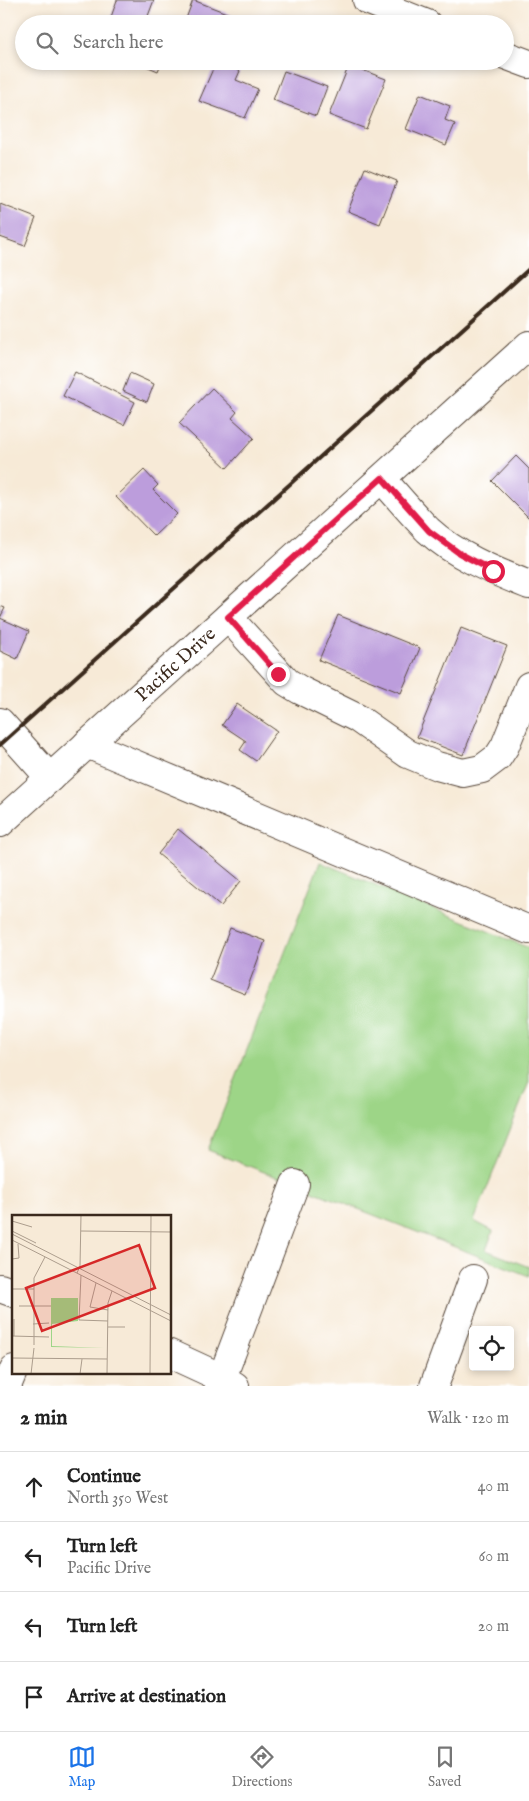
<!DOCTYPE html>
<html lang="en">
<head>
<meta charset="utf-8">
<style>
  body { margin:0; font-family:"IM FELL English",serif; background:#f2f2f2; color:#222 }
  .controls { position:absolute; right:15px; bottom:15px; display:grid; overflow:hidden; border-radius:5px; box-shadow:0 2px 8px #0003 }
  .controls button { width:45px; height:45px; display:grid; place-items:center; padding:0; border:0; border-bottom:1px solid #e0e0e0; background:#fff; color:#222; font:25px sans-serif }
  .stop { position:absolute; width:15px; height:15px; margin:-11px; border:4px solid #e11d48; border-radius:50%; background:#fff }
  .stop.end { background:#e11d48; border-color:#fff; box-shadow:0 1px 5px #0008 }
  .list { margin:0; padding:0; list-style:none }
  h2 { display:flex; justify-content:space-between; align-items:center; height:65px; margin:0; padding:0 20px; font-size:21px }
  h2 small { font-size:16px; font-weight:400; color:#767676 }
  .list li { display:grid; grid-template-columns:32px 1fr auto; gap:15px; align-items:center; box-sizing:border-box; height:70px; padding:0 20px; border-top:1px solid #e0e0e0 }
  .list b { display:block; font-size:19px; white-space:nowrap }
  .list p { margin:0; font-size:16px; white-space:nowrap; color:#767676 }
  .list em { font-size:16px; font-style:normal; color:#767676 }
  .icon { flex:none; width:28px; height:28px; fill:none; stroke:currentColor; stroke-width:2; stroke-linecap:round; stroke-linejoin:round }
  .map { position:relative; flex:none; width:529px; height:1386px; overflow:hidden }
  .search { position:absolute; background:#fff; box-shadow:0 2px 8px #0003; left:15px; right:15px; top:15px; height:55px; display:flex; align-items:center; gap:12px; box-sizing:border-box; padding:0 18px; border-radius:28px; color:#767676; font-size:19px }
  .sheet { height:345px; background:#fff }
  nav { display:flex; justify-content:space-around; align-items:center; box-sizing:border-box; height:70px; border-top:1px solid #e0e0e0; background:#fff; font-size:14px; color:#767676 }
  nav a { display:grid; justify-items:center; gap:2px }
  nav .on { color:#1a73e8 }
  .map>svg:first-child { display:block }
  .green { fill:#9dd587; stroke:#6c8052 }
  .building { fill:#bc9ddc }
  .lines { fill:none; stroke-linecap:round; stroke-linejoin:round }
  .minor-casing { stroke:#57473a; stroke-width:30 }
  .minor { stroke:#fff; stroke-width:28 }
  .rail { stroke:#3b2a1e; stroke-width:4 }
  .route { stroke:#e11d48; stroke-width:6 }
  .labels { text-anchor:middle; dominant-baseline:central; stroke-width:4; stroke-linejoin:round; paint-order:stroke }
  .street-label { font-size:19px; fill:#3b2a1e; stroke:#fff }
  .inset-road { fill:none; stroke:#ac9d8d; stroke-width:1 }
  .view { fill:#d62828; fill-opacity:0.15; stroke:#d62828; stroke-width:2.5 }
  .inset-edge { fill:none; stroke:#3b2a1e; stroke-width:2.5 }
</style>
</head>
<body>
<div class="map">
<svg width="529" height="1386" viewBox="0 0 529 1386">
  <rect width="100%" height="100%" fill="#fff"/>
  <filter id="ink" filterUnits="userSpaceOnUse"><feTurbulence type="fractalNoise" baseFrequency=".02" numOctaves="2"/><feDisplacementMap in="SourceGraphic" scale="10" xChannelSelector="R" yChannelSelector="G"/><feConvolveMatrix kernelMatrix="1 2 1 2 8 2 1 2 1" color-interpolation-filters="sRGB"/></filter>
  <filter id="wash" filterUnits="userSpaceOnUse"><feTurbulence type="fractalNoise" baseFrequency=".0096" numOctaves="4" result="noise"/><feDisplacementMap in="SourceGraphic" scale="20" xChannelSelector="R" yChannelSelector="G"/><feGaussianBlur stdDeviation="1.12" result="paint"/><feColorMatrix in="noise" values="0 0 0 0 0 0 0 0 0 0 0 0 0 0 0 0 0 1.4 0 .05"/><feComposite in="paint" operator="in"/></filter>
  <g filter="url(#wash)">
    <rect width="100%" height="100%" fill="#f7ead7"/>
    <!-- green -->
    <polygon class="green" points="320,862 529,948 529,1082 474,1221 493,1231 486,1250 529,1267 529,1276 208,1150"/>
    <g id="blocks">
      <!-- building -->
      <g class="building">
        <polygon points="117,0 154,0 145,24 127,24 111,17"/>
        <polygon points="193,0 242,19 240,24 184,24"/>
        <polygon points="134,61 162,61 158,71"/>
        <polygon points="216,62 240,71 236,80 258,89 245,118 199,101"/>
        <polygon points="349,65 386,79 366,129 329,115"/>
        <polygon points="284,71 327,87 316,116 273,100"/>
        <polygon points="420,94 450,106 445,120 455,124 446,145 406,129"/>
        <polygon points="365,168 397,181 380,224 348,211"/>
        <polygon points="0,204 36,218 25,246 0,237"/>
        <polygon points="75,372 135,402 124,425 63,396"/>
        <polygon points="130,373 154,384 147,402 123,391"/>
        <polygon points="212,388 237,412 232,418 254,438 227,468 179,423"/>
        <polygon points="516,456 529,469 529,518 492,481"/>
        <polygon points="144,470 158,485 153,490 177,514 154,536 116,497"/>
        <polygon points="0,606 5,608 0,618 29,631 17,659 0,651"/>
        <polygon points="338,615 420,648 401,693 319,660"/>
        <polygon points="461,628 507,646 463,755 417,737"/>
        <polygon points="237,704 277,731 256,761 240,750 246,741 222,725"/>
        <polygon points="178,829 241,881 221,906 158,854"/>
        <polygon points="230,928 265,941 245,994 210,980"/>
      </g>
    </g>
  </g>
  <g filter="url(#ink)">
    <use href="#blocks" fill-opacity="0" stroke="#57473a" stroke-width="1"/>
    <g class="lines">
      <!-- minor casing -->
      <g class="minor-casing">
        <g id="minor">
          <polyline points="367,0 427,24"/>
          <polyline points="505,55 529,64"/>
          <path d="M382 479C397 496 412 514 428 530 456 556 494 571 529 585"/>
          <polyline points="228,617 287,682 300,690 357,718 408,754 437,766 463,773 482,769 498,757 505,746 529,686"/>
          <polyline points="0,722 50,778"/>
          <polyline points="87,744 529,930"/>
          <polyline points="0,823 529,345"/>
          <polyline points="0,1288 14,1293"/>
          <polyline points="170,1354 222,1378 235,1386"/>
          <polyline points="7,1386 14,1369"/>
          <polyline points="219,1386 295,1184"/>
          <polyline points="434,1386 473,1279"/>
        </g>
      </g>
      <!-- minor -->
      <use href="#minor" class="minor"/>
      <!-- rail -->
      <polyline class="rail" points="0,745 529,269"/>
    </g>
  </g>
  <g class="lines" filter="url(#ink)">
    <!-- route -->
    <polyline class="route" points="278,674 228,617 382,478 429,531 459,553 493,571"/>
  </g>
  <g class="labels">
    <!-- street labels -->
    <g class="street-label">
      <text transform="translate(176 665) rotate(-42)">Pacific Drive</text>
    </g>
  </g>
  <!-- overview -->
  <g transform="translate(12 1215)">
    <rect width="159" height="159" fill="#f7ead7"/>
    <path d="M39 83H66V106L40 109V131L92 133 39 132Z" fill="#9dd587"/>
    <path class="inset-road" d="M0 6 20 12M0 16 24 28M69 16 159 17M0 19 159 100M0 25 159 106M0 44 7 43 6 29M65 58 68 51 69 0M69 60 67 105 96 106M84 68 78 92 96 95M0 74H22M7 91H39M21 109 37 108M96 112H113M0 121 37 122M2 121V104M22 130V63L33 42M0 143 95 144M19 159 22 133M68 159 70 144M95 159 96 88 100 76M138 159 139 0"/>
    <path class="view" d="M127 30 143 73 30 116 14 73Z"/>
    <rect width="159" height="159" class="inset-edge"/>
  </g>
</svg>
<div class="controls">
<button><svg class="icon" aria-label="locate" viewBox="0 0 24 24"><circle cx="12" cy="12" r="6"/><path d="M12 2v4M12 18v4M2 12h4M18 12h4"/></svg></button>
</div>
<div class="stop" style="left:493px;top:571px"></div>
<div class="stop end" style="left:278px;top:674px"></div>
<div class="search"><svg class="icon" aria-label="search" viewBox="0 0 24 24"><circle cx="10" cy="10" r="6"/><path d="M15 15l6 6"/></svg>Search here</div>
</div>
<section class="sheet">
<h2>2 min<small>Walk · 120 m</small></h2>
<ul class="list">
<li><svg class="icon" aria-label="ahead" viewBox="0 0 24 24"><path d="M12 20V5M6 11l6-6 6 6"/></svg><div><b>Continue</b><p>North 350 West</p></div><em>40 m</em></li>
<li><svg class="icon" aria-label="left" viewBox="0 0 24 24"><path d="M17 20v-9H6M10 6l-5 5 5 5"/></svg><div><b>Turn left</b><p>Pacific Drive</p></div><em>60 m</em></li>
<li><svg class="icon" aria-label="left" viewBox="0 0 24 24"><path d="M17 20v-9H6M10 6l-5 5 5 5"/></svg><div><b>Turn left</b></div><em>20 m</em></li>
<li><svg class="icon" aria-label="arrive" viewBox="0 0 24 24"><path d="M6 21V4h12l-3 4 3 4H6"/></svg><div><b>Arrive at destination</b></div></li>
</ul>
</section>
<nav>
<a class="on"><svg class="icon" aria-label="map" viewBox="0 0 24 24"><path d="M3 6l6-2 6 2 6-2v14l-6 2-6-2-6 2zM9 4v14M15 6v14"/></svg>Map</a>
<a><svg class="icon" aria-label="directions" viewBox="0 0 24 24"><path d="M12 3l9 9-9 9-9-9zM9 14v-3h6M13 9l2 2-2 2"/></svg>Directions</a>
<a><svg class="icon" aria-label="saved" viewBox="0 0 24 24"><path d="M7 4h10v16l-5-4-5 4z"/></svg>Saved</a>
</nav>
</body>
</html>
